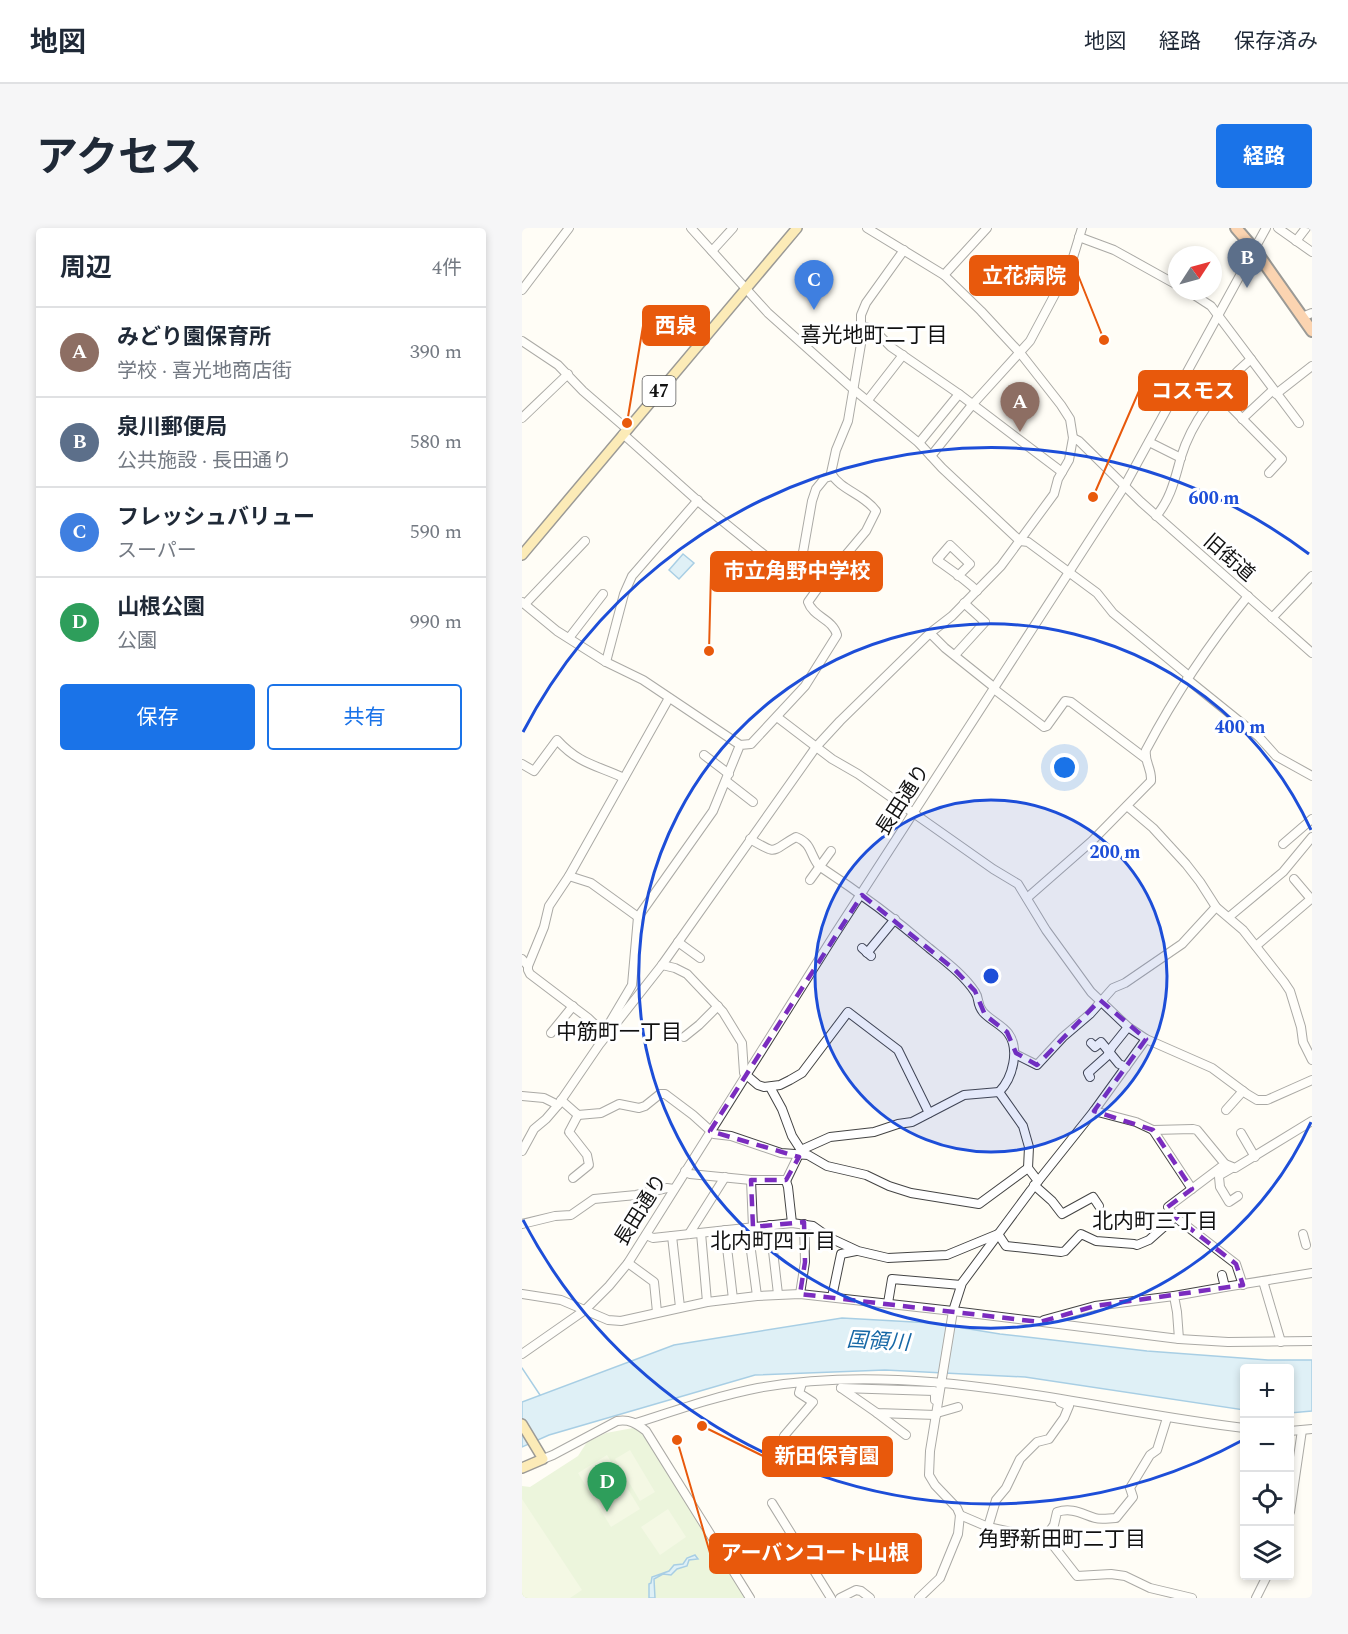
<!DOCTYPE html>
<html lang="ja">
<head>
<meta charset="utf-8">
<style>
  body { margin:0; font-family:Spectral,"Noto Sans JP",serif; background:#f6f6f7; color:#1f2937 }
  .controls { position:absolute; right:18px; bottom:18px; display:grid; overflow:hidden; border-radius:6px; box-shadow:0 3px 9px #0003 }
  .controls button { width:54px; height:54px; display:grid; place-items:center; padding:0; border:0; border-bottom:2px solid #e0e1e3; background:#fff; color:#1f2937; font:30px sans-serif }
  .compass { position:absolute; left:646px; top:18px; width:54px; height:54px; border-radius:50%; background:#fff; box-shadow:0 3px 9px #0003; rotate:54deg }
  .you { position:absolute; left:543px; top:540px; width:21px; height:21px; margin:-15px; border:4px solid #fff; border-radius:50%; background:#1a73e8; box-shadow:0 0 0 9px #1a73e833 }
  .badge { display:grid; place-items:center; width:39px; height:39px; border-radius:50%; background:#1a73e8; color:#fff; font-size:20px; font-weight:700 }
  .pin { position:absolute; translate:-50% -50px; filter:drop-shadow(0 2px 3px #0008) }
  .pin::after { content:''; position:absolute; top:32px; width:21px; height:18px; background:inherit; clip-path:polygon(0 0,100% 0,50% 100%) }
  .list { margin:0; padding:0; list-style:none }
  h2 { display:flex; justify-content:space-between; align-items:center; height:78px; margin:0; padding:0 24px; font-size:26px }
  h2 small { font-size:20px; font-weight:400; color:#747a83 }
  .list li { display:grid; grid-template-columns:39px 1fr auto; gap:18px; align-items:center; box-sizing:border-box; height:90px; padding:0 24px; border-top:2px solid #e0e1e3 }
  .list b { display:block; font-size:22px; white-space:nowrap }
  .list p { margin:0; font-size:20px; white-space:nowrap; color:#747a83 }
  .list em { font-size:20px; font-style:normal; color:#747a83 }
  .actions { display:flex; gap:12px; padding:18px 24px }
  .actions a { flex:1; padding:14px 0; border:2px solid #1a73e8; border-radius:6px; text-align:center; font-size:21px; color:#1a73e8 }
  .actions .main { background:#1a73e8; color:#fff }
  .icon { flex:none; width:33px; height:33px; fill:none; stroke:currentColor; stroke-width:2; stroke-linecap:round; stroke-linejoin:round }
  .map { position:relative; flex:none; width:790px; height:1370px; overflow:hidden; border-radius:6px }
  header { display:flex; align-items:center; gap:36px; box-sizing:border-box; height:84px; padding:0 30px; background:#fff; border-bottom:2px solid #e0e1e3 }
  header strong { font-size:28px }
  nav { display:flex; gap:33px; margin-inline-start:auto; font-size:21px }
  .intro { display:flex; align-items:center; justify-content:space-between; box-sizing:border-box; height:144px; padding:0 36px }
  h1 { margin:0; font-size:42px }
  .button { padding:15px 27px; border-radius:6px; background:#1a73e8; color:#fff; font-size:21px; font-weight:700 }
  main { display:flex; gap:36px; padding:0 36px }
  aside { flex:1; background:#fff; border-radius:6px; box-shadow:0 3px 9px #0003 }
  .map>svg:first-child { display:block }
  .green { fill:#d5ebbd }
  .pitch { fill:#e6f2cf }
  .water { fill:#b9e0f7; stroke:#3f96cf; stroke-width:1.5 }
  .lines { fill:none; stroke-linecap:round; stroke-linejoin:round }
  .stream { stroke:#3f96cf; stroke-width:1.5 }
  .minor-casing { stroke:#444; stroke-width:10 }
  .major-casing { stroke:#222; stroke-width:12 }
  .highway-casing { stroke:#222; stroke-width:14 }
  .minor { stroke:#fff; stroke-width:8 }
  .major { stroke:#f9d66b; stroke-width:9 }
  .highway { stroke:#f5a25d; stroke-width:10 }
  .marked { fill:none; stroke:#7b2cbf; stroke-width:4.5; stroke-dasharray:12 8; stroke-linejoin:round }
  .ring { fill:none; stroke:#1d4ed8; stroke-width:3 }
  .labels { text-anchor:middle; dominant-baseline:central; stroke-width:6; stroke-linejoin:round; paint-order:stroke }
  .shield { fill:#fff; stroke:#585858; stroke-width:1.5 }
  .shield-label { font-size:18px; font-weight:bold; fill:#111 }
  .street-label { font-size:20px; fill:#111; stroke:#fff }
  .neighbourhood-label { font-size:21px; fill:#111; stroke:#fff }
  .water-label { font-size:21px; font-style:italic; fill:#1768a6; stroke:#fff }
  .centre { fill:#1d4ed8; stroke:#fff; stroke-width:3 }
  .ring-label { font-size:18px; text-anchor:middle; font-weight:bold; fill:#1d4ed8; stroke:#fff; stroke-width:6; stroke-linejoin:round; paint-order:stroke }
  .leader { fill:none; stroke:#e8590c; stroke-width:2 }
  .callout-dot { fill:#e8590c; stroke:#fff; stroke-width:2 }
  .callout { fill:#e8590c; stroke:#e8590c; stroke-width:2 }
  .callout-label { font-size:21px; text-anchor:middle; font-weight:bold; fill:#fff }
</style>
</head>
<body>
<header>
<strong>地図</strong>
<nav><a>地図</a><a>経路</a><a>保存済み</a></nav>
</header>
<div class="intro"><h1>アクセス</h1><a class="button">経路</a></div>
<main>
<aside>
<h2>周辺<small>4件</small></h2>
<ul class="list">
<li><span class="badge" style="background:#8d6e63">A</span><div><b>みどり園保育所</b><p>学校 · 喜光地商店街</p></div><em>390 m</em></li>
<li><span class="badge" style="background:#5c6f8a">B</span><div><b>泉川郵便局</b><p>公共施設 · 長田通り</p></div><em>580 m</em></li>
<li><span class="badge" style="background:#3f7fe0">C</span><div><b>フレッシュバリュー</b><p>スーパー</p></div><em>590 m</em></li>
<li><span class="badge" style="background:#2e9e5b">D</span><div><b>山根公園</b><p>公園</p></div><em>990 m</em></li>
</ul>
<div class="actions"><a class="main">保存</a><a>共有</a></div>
</aside>
<div class="map">
<svg width="790" height="1370" viewBox="0 0 790 1370">
  <rect width="100%" height="100%" fill="#fffdf5"/>
  <!-- green -->
  <polygon class="green" points="111,1200 120,1204 223,1370 0,1370 0,1258 8,1259 56,1228 65,1214 84,1205"/>
  <!-- pitch -->
  <g class="pitch">
    <polygon points="108,1222 133,1264 118,1273 93,1231"/>
    <polygon points="85,1227 118,1281 89,1299 56,1245"/>
    <polygon points="0,1271 60,1362 48,1370 0,1370"/>
    <polygon points="146,1281 164,1309 138,1327 119,1299"/>
  </g>
  <!-- water -->
  <g class="water">
    <polygon points="161,326 172,335 157,351 147,342"/>
    <polygon points="320,1090 410,1095 478,1106 625,1123 746,1132 790,1132 790,1183 768,1185 768,1140 722,1140 722,1182 503,1149 363,1142 233,1147 27,1207 0,1219 0,1174 152,1117"/>
    <polygon points="173,1327 176,1331 167,1332 165,1338 155,1341 149,1347 141,1346 132,1351 133,1370 127,1370 127,1356 129,1355 130,1349 147,1343 152,1337 161,1336 165,1330"/>
  </g>
  <g class="lines">
    <!-- stream -->
    <polyline class="stream" points="0,1140 18,1167"/>
    <!-- minor casing -->
    <g class="minor-casing">
      <g id="minor">
        <polyline points="169,0 246,85 331,161 397,215 420,240 498,313 506,314 575,365 591,385 667,448"/>
        <polyline points="756,0 790,24"/>
        <polyline points="557,9 592,22 655,57"/>
        <polyline points="774,13 784,0"/>
        <polyline points="190,23 211,0"/>
        <polyline points="422,47 465,0"/>
        <polyline points="0,62 47,0"/>
        <polyline points="666,63 689,78 777,195"/>
        <polyline points="780,89 790,85"/>
        <polyline points="340,99 344,99 358,108 369,119 437,166 540,244"/>
        <polyline points="0,113 36,137 61,163 105,201"/>
        <polyline points="695,165 760,231 747,245"/>
        <polyline points="754,166 790,138"/>
        <polyline points="346,172 381,127"/>
        <polyline points="0,190 46,146"/>
        <polyline points="720,191 751,162"/>
        <polyline points="551,210 557,213 619,274 790,425"/>
        <polyline points="627,214 659,230"/>
        <polyline points="397,215 437,166"/>
        <polyline points="409,228 450,177 508,113 549,36 560,0"/>
        <path d="M634 288C649 271 653 250 659 229 671 190 699 157 729 131"/>
        <polyline points="277,347 290,273 294,261 303,250 310,248"/>
        <path d="M436 348 448 336 428 317 415 332C429 342 443 351 455 363"/>
        <path d="M296 360 344 303 354 283C342 266 318 262 309 245L314 222 326 193 339 116V87L344 75 382 22"/>
        <polyline points="0,374 35,403 84,434 121,452 218,517"/>
        <polyline points="3,376 63,313"/>
        <polyline points="750,390 790,348"/>
        <polyline points="408,405 423,420 473,460"/>
        <polyline points="47,410 81,366"/>
        <polyline points="433,427 463,394 442,375"/>
        <polyline points="84,434 102,366 110,348 176,272"/>
        <polyline points="665,451 737,509 754,528 790,548"/>
        <polyline points="472,461 522,499 525,498 543,473 549,474 623,530"/>
        <polyline points="255,489 310,531 336,546 471,641 496,656 524,702 569,764 606,799 624,811 690,840 725,866 735,872 745,872 790,852"/>
        <polyline points="182,527 207,546"/>
        <path d="M0 536 12 543 35 512C57 536 74 537 102 550"/>
        <polyline points="204,553 231,574"/>
        <polyline points="605,578 631,600 664,636 678,654 694,679 721,702 762,754 768,763 779,799 781,814 790,832"/>
        <path d="M228 611C257 628 248 623 274 609 291 616 287 626 297 638 335 663 372 690 407 720 423 733 442 747 453 764 458 771 454 775 461 784 468 792 480 797 486 805 498 821 491 850 477 864L501 898 507 919 506 940 516 953"/>
        <polyline points="761,616 790,591"/>
        <polyline points="47,648 69,655 116,689"/>
        <polyline points="772,651 789,671"/>
        <polyline points="288,652 309,623"/>
        <path d="M505 670 570 613 629 553C630 540 622 534 624 522 653 467 687 416 726 368"/>
        <polyline points="707,689 761,644 790,609"/>
        <polyline points="156,714 178,730"/>
        <polyline points="734,718 790,670"/>
        <polyline points="340,720 349,728"/>
        <polyline points="345,725 373,691"/>
        <polyline points="0,731 6,738 6,742 8,746 66,790 84,807"/>
        <polyline points="140,737 153,740 165,746 201,784 220,815 222,845 236,857 242,859 258,857 268,852 280,845 326,784 376,822 407,885"/>
        <polyline points="6,738 22,699 27,678 47,648 147,470"/>
        <path d="M84 801 110 757 116 689 191 583 218 517 229 516 283 458 315 407C311 391 291 389 286 374L296 360 293 356 245 329 177 274 101 206"/>
        <polyline points="29,805 51,778"/>
        <polyline points="162,809 177,797 196,778"/>
        <polyline points="624,811 572,883 509,962 440,1055 431,1083 408,1223 407,1247 413,1257 435,1280 438,1287 466,1299 522,1311 530,1316 555,1348 589,1346 603,1348 628,1360 670,1370"/>
        <polyline points="569,815 573,819 579,814 597,836 604,839"/>
        <polyline points="493,826 515,837 541,809 568,786 591,760 603,755 660,716 694,679"/>
        <polyline points="568,849 566,845 585,828 590,819 606,799"/>
        <polyline points="248,859 260,881 270,908 279,922 264,953"/>
        <polyline points="0,868 22,870 36,877"/>
        <polyline points="39,872 56,887 79,885 97,876 117,880 123,878 138,866 143,866 171,887 192,906 209,908 259,925 286,927 305,938 344,947 367,958 389,965 457,976 506,940"/>
        <polyline points="704,882 721,863"/>
        <polyline points="572,883 614,894 631,902 670,961"/>
        <polyline points="631,902 671,901 675,902 703,936 646,979 653,989 714,1036 721,1057"/>
        <polyline points="719,905 733,929"/>
        <polyline points="279,922 308,909 352,904 376,896 390,894 442,867 477,864"/>
        <polyline points="0,923 12,901 24,891 36,877 77,817 140,737 294,519 318,493 408,405 430,388 479,338 532,266 536,251 547,232 551,210 548,191 539,177 499,126 459,83 422,47 345,0"/>
        <polyline points="703,936 713,940 790,893"/>
        <polyline points="710,940 698,947 697,949 698,959 707,974 716,968"/>
        <polyline points="163,943 168,946 229,952 261,952 264,953 266,959 270,995"/>
        <polyline points="51,950 67,937 65,927 47,904 56,887"/>
        <polyline points="229,952 231,999"/>
        <polyline points="512,957 530,973 540,986 571,969 577,978"/>
        <polyline points="0,996 33,988 49,987 72,971 114,967 145,960 152,961"/>
        <polyline points="248,997 256,1066"/>
        <polyline points="226,1000 235,1068"/>
        <polyline points="203,1002 211,1071"/>
        <polyline points="179,1005 185,1074"/>
        <polyline points="167,1006 203,949"/>
        <polyline points="781,1006 784,1017"/>
        <polyline points="124,1007 131,1010 270,995 291,998 308,1010 336,1023 366,1030 425,1027 476,1006 484,1018 539,1024 543,1023 559,1006 574,1013 612,1016 615,1017 627,1012 653,989"/>
        <polyline points="150,1008 158,1079"/>
        <polyline points="106,1035 132,1054 135,1084"/>
        <polyline points="700,1047 703,1059 790,1045"/>
        <polyline points="741,1053 759,1114"/>
        <polyline points="0,1066 39,1072 86,1092 99,1093 185,1074 235,1068 278,1066 431,1083 657,1111 706,1114 790,1113"/>
        <polyline points="278,1066 283,1034 282,996"/>
        <polyline points="310,1069 319,1026 334,1023"/>
        <polyline points="366,1075 370,1051 439,1057"/>
        <polyline points="522,1092 573,1078 652,1068"/>
        <polyline points="657,1111 655,1084 652,1068 703,1059"/>
        <polyline points="0,1126 63,1082 87,1058 106,1035 313,706 602,259 744,0"/>
        <polyline points="319,1160 412,1163 413,1164 413,1172"/>
        <polyline points="319,1160 355,1185 414,1187"/>
        <polyline points="355,1185 384,1207"/>
        <polyline points="415,1185 436,1179"/>
        <path d="M114 1195C155 1182 195 1168 236 1160 397 1131 563 1181 722 1200"/>
        <polyline points="768,1203 790,1201"/>
        <polyline points="262,1208 291,1174 277,1165 280,1155"/>
        <path d="M21 1231 31 1227 95 1193C107 1191 114 1195 124 1203L228 1370"/>
        <polyline points="250,1275 309,1370"/>
        <polyline points="768,1284 780,1202"/>
        <polyline points="466,1299 474,1272 484,1260 498,1231 515,1214 527,1211 542,1190 547,1178 538,1174"/>
        <path d="M522 1311 532 1297 535 1284C550 1279 560 1286 573 1290 580 1292 587 1290 594 1290L611 1269 608 1260 628 1227 635 1222 645 1190"/>
        <polyline points="318,1370 334,1362 339,1363 348,1370"/>
        <polyline points="397,1370 418,1350 436,1306 438,1287"/>
        <polyline points="734,1370 745,1348"/>
      </g>
    </g>
    <!-- major casing -->
    <g class="major-casing">
      <g id="major">
        <polyline points="0,327 275,0"/>
        <polyline points="0,1196 21,1231 0,1240"/>
      </g>
    </g>
    <!-- highway casing -->
    <g class="highway-casing">
      <polyline id="highway" points="714,0 733,22 790,103"/>
    </g>
    <!-- minor -->
    <use href="#minor" class="minor"/>
    <!-- major -->
    <use href="#major" class="major"/>
    <!-- highway -->
    <use href="#highway" class="highway"/>
  </g>
  <!-- marked area -->
  <path d="M0 0H790V1370H0ZM340 667 433 742 453 763 463 787 485 804 494 825 515 837 578 772 624 811 572 883 631 902 670 961 643 981 714 1036 721 1057 573 1078 518 1094 278 1066 283 1034 282 994 231 999 229 952H264L277 929 188 903Z" fill="#fffdf5" fill-opacity=".55" fill-rule="evenodd"/>
  <path class="marked" d="M340 667 433 742 453 763 463 787 485 804 494 825 515 837 578 772 624 811 572 883 631 902 670 961 643 981 714 1036 721 1057 573 1078 518 1094 278 1066 283 1034 282 994 231 999 229 952H264L277 929 188 903Z"/>
  <!-- distance rings -->
  <circle cx="469" cy="748" r="176" fill="#1d4ed8" fill-opacity=".12"/>
  <g class="ring">
    <circle cx="469" cy="748" r="176"/>
    <path d="M789 894A352 352 0 1 1 789 602"/>
    <path d="M721 1212A528 528 0 0 1 1 992M1 504A528 528 0 0 1 787 326"/>
  </g>
  <g class="labels">
    <!-- shield labels -->
    <rect class="shield" x="120.5" y="148" width="33" height="30" rx="4.5"/>
    <g class="shield-label">
      <text x="137" y="163">47</text>
    </g>
    <!-- street labels -->
    <g class="street-label">
      <text transform="translate(707 330) rotate(41)">旧街道</text>
      <text transform="translate(381 572) rotate(-57)">長田通り</text>
      <text transform="translate(119 982) rotate(-58)">長田通り</text>
    </g>
    <!-- neighbourhood labels -->
    <g class="neighbourhood-label">
      <text x="352" y="108">喜光地町二丁目</text>
      <text x="97" y="805">中筋町一丁目</text>
      <text x="633" y="994">北内町三丁目</text>
      <text x="251" y="1014">北内町四丁目</text>
      <text x="540" y="1312">角野新田町二丁目</text>
    </g>
    <!-- water labels -->
    <g class="water-label">
      <text transform="translate(356 1114) rotate(3)">国領川</text>
    </g>
  </g>
  <circle cx="469" cy="748" r="9" class="centre"/>
  <g class="ring-label">
    <text x="692" y="276">600 m</text>
    <text x="718" y="505">400 m</text>
    <text x="593" y="630">200 m</text>
  </g>
  <!-- callouts -->
  <path class="leader" d="M582 112L556 47M105 195L121 98M571 269L617 163M187 423L189 343M180 1198L241 1228M155 1212L188 1325"/>
  <g class="callout-dot">
    <circle cx="582" cy="112" r="6"/>
    <circle cx="105" cy="195" r="6"/>
    <circle cx="571" cy="269" r="6"/>
    <circle cx="187" cy="423" r="6"/>
    <circle cx="180" cy="1198" r="6"/>
    <circle cx="155" cy="1212" r="6"/>
  </g>
  <g class="callout">
    <rect x="448" y="28" width="108" height="39" rx="6"/>
    <rect x="121" y="78" width="66" height="39" rx="6"/>
    <rect x="617" y="143" width="108" height="39" rx="6"/>
    <rect x="189" y="324" width="171" height="39" rx="6"/>
    <rect x="241" y="1209" width="129" height="39" rx="6"/>
    <rect x="188" y="1306" width="211" height="39" rx="6"/>
  </g>
  <g class="callout-label">
    <text x="502" y="55">立花病院</text>
    <text x="154" y="105">西泉</text>
    <text x="671" y="170">コスモス</text>
    <text x="275" y="350">市立角野中学校</text>
    <text x="305" y="1235">新田保育園</text>
    <text x="293" y="1332">アーバンコート山根</text>
  </g>
</svg>
<div class="controls">
<button>+</button>
<button>−</button>
<button><svg class="icon" aria-label="locate" viewBox="0 0 24 24"><circle cx="12" cy="12" r="6"/><path d="M12 2v4M12 18v4M2 12h4M18 12h4"/></svg></button>
<button><svg class="icon" aria-label="layers" viewBox="0 0 24 24"><path d="M12 4l9 5-9 5-9-5zM3 14l9 5 9-5"/></svg></button>
</div>
<svg class="compass" viewBox="-18 -18 36 36"><path d="M0-13l5 13h-10z" fill="#e53935"/><path d="M0 13l5-13h-10z" fill="#747a83"/></svg>
<div class="you"></div>
<div class="pin badge" style="left:498px;top:204px;background:#8d6e63">A</div>
<div class="pin badge" style="left:725px;top:60px;background:#5c6f8a">B</div>
<div class="pin badge" style="left:292px;top:82px;background:#3f7fe0">C</div>
<div class="pin badge" style="left:85px;top:1284px;background:#2e9e5b">D</div>
</div>
</main>
</body>
</html>
